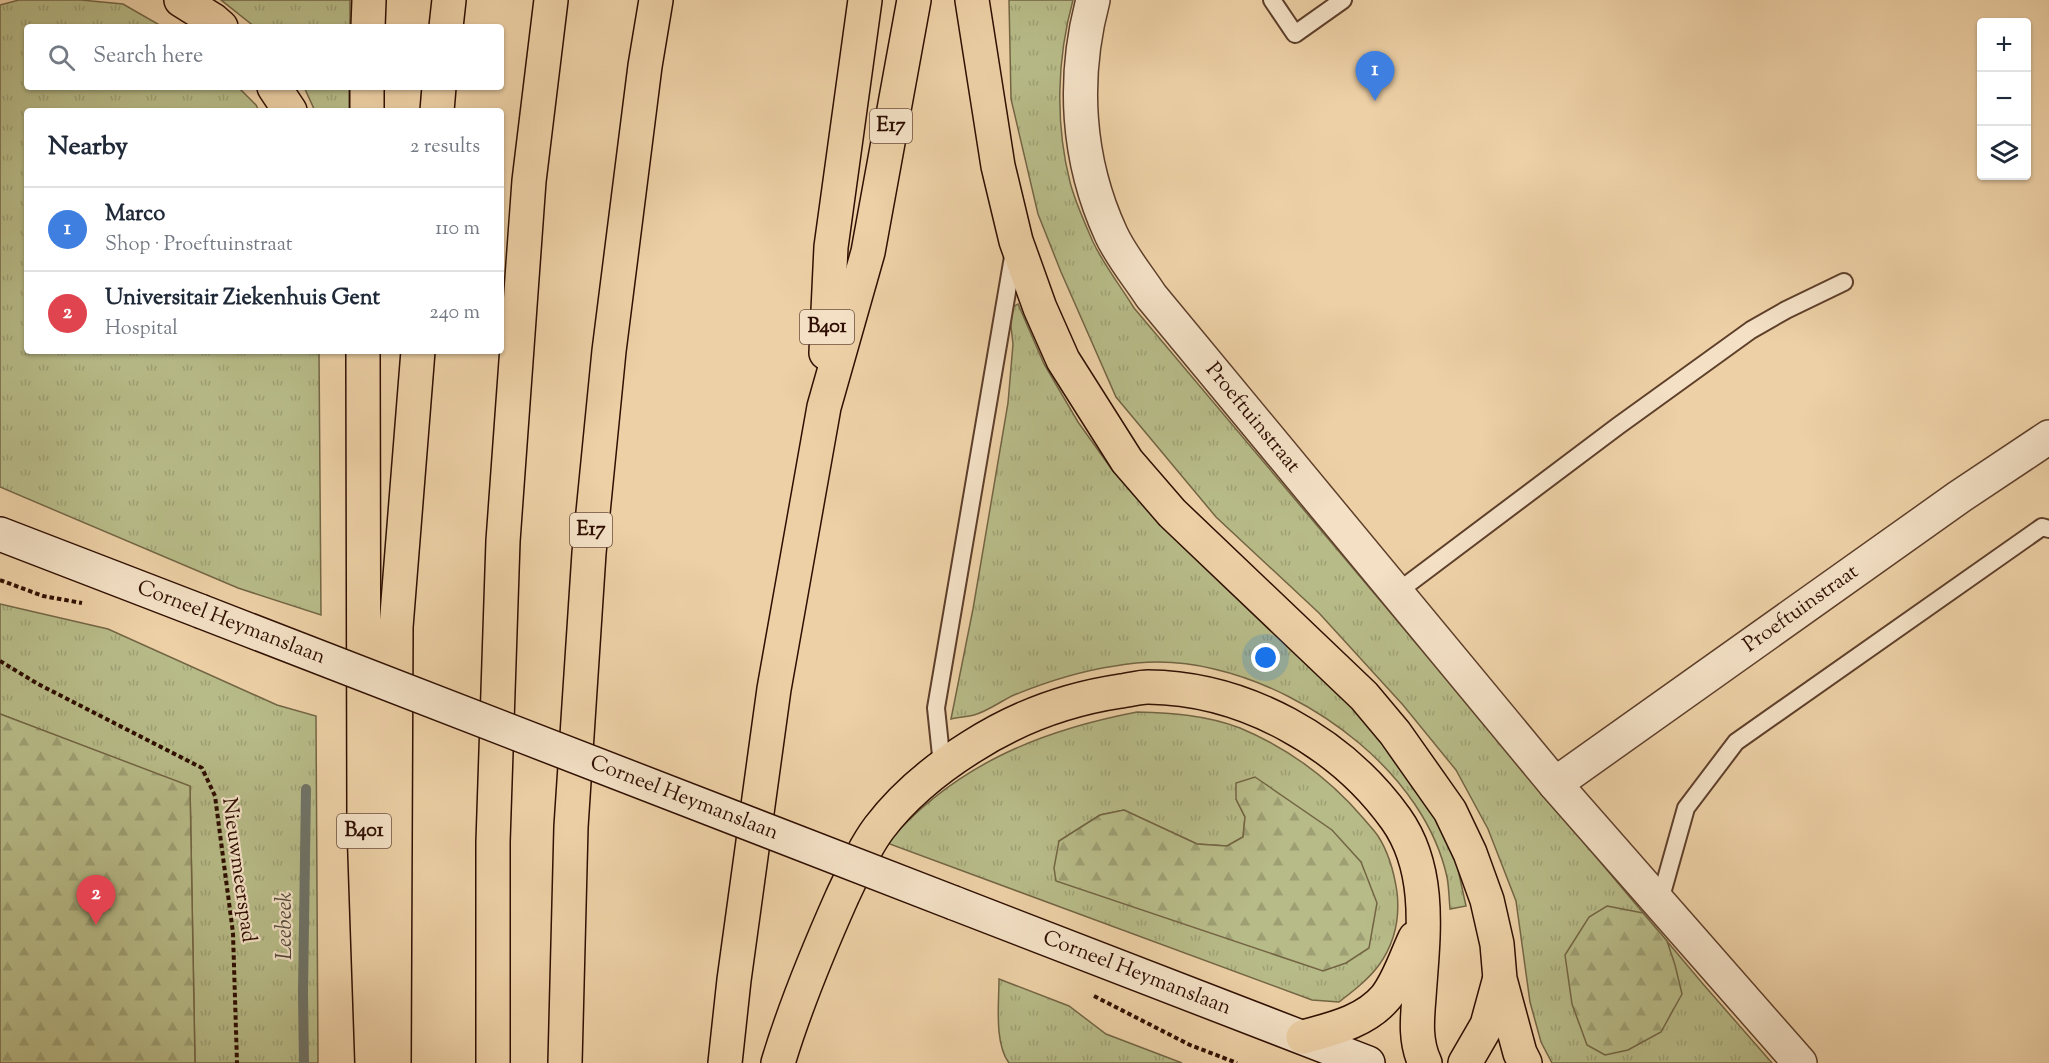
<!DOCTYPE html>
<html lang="en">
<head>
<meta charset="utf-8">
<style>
  body { margin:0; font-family:"Sorts Mill Goudy",serif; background:#f6f6f7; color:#1f2937 }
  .controls { position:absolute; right:18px; top:18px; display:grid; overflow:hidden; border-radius:6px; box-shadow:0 2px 4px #0004 }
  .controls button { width:54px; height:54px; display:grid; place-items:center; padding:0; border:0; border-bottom:2px solid #e0e1e3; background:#fff; color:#1f2937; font:30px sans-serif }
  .you { position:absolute; left:1266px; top:658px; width:21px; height:21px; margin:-15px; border:4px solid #fff; border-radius:50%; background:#1a73e8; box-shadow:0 0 0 9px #1a73e833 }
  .badge { display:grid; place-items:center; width:39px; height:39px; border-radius:50%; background:#d93025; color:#fff; font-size:20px; font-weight:700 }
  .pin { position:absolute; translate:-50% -50px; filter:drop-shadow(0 2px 3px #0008) }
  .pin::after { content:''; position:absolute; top:32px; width:21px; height:18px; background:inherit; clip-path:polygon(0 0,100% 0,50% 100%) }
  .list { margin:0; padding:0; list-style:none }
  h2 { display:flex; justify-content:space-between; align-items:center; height:78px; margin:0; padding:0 24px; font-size:26px }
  h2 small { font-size:20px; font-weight:400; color:#747a83 }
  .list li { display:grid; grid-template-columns:39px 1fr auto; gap:18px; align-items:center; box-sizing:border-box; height:84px; padding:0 24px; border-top:2px solid #e0e1e3 }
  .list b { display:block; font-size:22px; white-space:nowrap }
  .list p { margin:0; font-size:20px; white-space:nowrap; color:#747a83 }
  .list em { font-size:20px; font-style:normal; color:#747a83 }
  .icon { flex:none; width:33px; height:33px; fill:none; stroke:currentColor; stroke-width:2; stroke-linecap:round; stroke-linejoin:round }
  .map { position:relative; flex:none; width:2049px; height:1063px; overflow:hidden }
  .search { position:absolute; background:#fff; box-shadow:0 2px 4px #0004; left:24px; top:24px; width:480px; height:66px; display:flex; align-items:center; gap:15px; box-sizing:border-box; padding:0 21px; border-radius:6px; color:#747a83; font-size:22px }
  .panel { position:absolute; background:#fff; box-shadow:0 2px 4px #0004; left:24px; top:108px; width:480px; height:246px; border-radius:6px }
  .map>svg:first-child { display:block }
  .grass { fill:url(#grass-tufts); stroke:#736544; stroke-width:1.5; fill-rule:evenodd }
  .forest { fill:url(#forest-firs); stroke:#736544; stroke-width:1.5 }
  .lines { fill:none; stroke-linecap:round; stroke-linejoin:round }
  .stream { stroke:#6f7367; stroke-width:10 }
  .lane-casing { stroke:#5e3f2a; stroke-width:20 }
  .street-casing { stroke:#5e3f2a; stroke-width:36 }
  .secondary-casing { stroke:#2f0f01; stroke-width:36 }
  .highway-casing { stroke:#2f0f01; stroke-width:36 }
  .path { stroke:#2f0f01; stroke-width:4; stroke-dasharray:4.5 3; stroke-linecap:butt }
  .lane { stroke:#f3e0c5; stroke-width:16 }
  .street { stroke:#f3e0c5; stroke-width:33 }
  .secondary { stroke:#f3e0c5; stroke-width:33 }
  .highway { stroke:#edd0a6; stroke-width:33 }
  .secondary-bridge-casing { stroke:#2f0f01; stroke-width:36; stroke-linecap:butt }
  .secondary-bridge { stroke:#f3e0c5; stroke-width:33 }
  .labels { text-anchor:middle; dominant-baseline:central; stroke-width:4.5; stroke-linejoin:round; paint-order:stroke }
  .shield { fill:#f3e0c5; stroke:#6a4e3c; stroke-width:1.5 }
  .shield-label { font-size:20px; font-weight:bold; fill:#2f0f01 }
  .street-label { font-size:21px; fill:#2f0f01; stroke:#f3e0c5 }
  .water-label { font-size:22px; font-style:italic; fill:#54493c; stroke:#f3e0c5 }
</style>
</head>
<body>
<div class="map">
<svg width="2049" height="1063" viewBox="0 0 2049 1063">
  <defs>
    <pattern id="grass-tufts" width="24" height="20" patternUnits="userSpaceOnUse" patternTransform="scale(1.5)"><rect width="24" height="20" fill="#b7bb88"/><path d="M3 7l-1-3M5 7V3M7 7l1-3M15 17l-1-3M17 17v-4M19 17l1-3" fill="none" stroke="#9ea074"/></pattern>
    <pattern id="forest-firs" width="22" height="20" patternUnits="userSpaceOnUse" patternTransform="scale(1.5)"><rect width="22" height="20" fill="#b7bb88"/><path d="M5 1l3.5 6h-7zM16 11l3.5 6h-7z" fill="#9ea074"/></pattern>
  </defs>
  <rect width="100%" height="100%" fill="#edd0a6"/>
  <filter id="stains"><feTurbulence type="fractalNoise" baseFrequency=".00333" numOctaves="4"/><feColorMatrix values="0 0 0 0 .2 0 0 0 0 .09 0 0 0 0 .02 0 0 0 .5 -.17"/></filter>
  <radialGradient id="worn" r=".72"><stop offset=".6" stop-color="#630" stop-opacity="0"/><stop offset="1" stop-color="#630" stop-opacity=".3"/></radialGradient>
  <!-- grass -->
  <g class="grass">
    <polygon points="19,0 81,0 123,4 163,27 27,27 27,87 238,87 256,105 259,111 27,111 27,351 319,351 321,615 238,588 0,487 0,5"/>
    <polygon points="221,0 350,0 350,27 255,27"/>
    <path d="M1009 0H1073C1057 58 1055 123 1070 182 1075 202 1085 223 1093 242 1104 265 1121 287 1134 308L1703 984 1772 1063H1552L1541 1042 1530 1002 1516 901 1488 829 1456 770 1403 705 1319 613 1216 517 1116 397 1061 272 1038 214 1011 99Z"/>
    <polygon points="304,87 349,87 349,111 315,111"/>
    <path d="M1018 304 1044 364 1078 422 1113 471 1175 538 1363 717 1406 769 1454 851 1466 906 1450 909C1449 899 1449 887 1447 877 1424 774 1313 692 1214 669 1182 661 1147 660 1115 666 1080 671 1046 682 1014 695 1001 701 988 711 974 715 966 717 958 717 951 719L973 609 1008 403 1013 344 1009 309Z"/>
    <polygon points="0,604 108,629 277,705 316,716 318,1063 195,1063 190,787 0,714"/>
    <path d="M1137 712C1172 713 1206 715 1240 728 1288 748 1330 779 1364 819 1368 824 1374 830 1378 836 1389 853 1394 872 1397 892 1400 918 1394 944 1379 965 1368 980 1353 991 1339 1002L1312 1000 887 843C954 766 1038 731 1137 712ZM1236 799 1346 963 1059 841 1100 815 1124 810 1197 844 1227 846 1243 837 1245 817Z"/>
    <path d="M999 979 1069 1006 1106 1034 1182 1063H1009C994 1043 999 1003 999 979Z"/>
  </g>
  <!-- forest -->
  <g class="forest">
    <polygon points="0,714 190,786 195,1063 0,1063"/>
    <polygon points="1255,777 1332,830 1361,862 1377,903 1369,948 1346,963 1323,971 1056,881 1054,868 1059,841 1100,815 1124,810 1197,844 1227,846 1243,837 1245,817 1236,799 1236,783"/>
    <polygon points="1607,906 1643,913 1667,941 1675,965 1682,994 1661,1032 1628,1050 1605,1055 1587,1045 1572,1004 1565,955 1589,917"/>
  </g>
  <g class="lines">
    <!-- stream -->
    <polyline class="stream" points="304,1063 303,993 306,789"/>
    <!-- lane casing -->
    <g class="lane-casing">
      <g id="lane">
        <polyline points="1272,0 1295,34 1343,0"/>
        <polyline points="1396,593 1618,426 1751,330 1786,310 1844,282"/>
        <polyline points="942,765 936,708 1014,251"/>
        <polyline points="1659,904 1686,808 1736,742 2042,527 2049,529"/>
      </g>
    </g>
    <!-- street casing -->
    <g class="street-casing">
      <g id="street">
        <path id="s1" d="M1093 0C1072 79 1077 160 1111 234 1121 256 1138 276 1151 296L1555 784 1800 1063"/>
        <path id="s2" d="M1555 784 1959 497 2049 437"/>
      </g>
    </g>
    <!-- secondary casing -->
    <g class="secondary-casing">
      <g id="secondary">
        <polyline points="0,534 200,611"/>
        <path id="s3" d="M954 903 1368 1063"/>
      </g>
    </g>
    <!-- highway casing -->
    <g class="highway-casing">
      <g id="highway">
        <polyline points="181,0 213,20 221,27"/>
        <polyline points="972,0 998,166 1016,241 1040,308 1063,360 1127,461 1172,513 1364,696 1395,733 1450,811 1470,853 1487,900 1497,944 1500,979 1520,1053 1525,1063"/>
        <polyline points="368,27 369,0"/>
        <polyline points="446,27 449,0"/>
        <polyline points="274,87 290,111"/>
        <polyline points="367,111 367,87"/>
        <polyline points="437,111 439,87"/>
        <polyline points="363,351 364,826 372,1063"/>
        <polyline points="826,353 831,247 865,0"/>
        <path d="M1303 1037C1332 1029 1365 1022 1386 997 1399 980 1406 957 1415 938"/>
        <polyline points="394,1063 396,627 418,351"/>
        <polyline points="493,1063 493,842 503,541 529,181 551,0"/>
        <polyline points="565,1063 571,827 589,553 609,351 645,66 656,0"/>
        <polyline points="725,1063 734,980 774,689 824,407 868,252 914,0"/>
        <path d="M778 1063C795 1006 818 951 842 897 853 874 864 848 879 828 904 795 936 769 971 747 1016 718 1067 699 1121 691 1130 690 1139 687 1148 687 1244 688 1340 741 1396 819 1433 871 1423 938 1419 997 1417 1020 1415 1042 1425 1063"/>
        <polyline points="1465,1063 1487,1025 1499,981"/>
      </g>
    </g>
    <!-- path -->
    <g class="path">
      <polyline points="0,580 43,596 82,603"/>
      <polyline points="0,661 38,684 202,768 215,796 233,933 237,1063"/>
      <polyline points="1094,996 1190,1045 1237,1063"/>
    </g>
    <!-- lane -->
    <use href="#lane" class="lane"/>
    <!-- street -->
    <use href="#street" class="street"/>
    <!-- secondary -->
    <use href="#secondary" class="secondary"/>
    <!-- highway -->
    <use href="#highway" class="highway"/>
    <!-- secondary-bridge casing -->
    <g class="secondary-bridge-casing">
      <g id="secondary-bridge">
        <path id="s4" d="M200 611 954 903"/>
      </g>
    </g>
    <!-- secondary-bridge -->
    <use href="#secondary-bridge" class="secondary-bridge"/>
  </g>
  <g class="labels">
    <!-- shield labels -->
    <g class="shield">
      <rect x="870" y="109" width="42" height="34" rx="4.5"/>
      <rect x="800" y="310" width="54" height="34" rx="4.5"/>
      <rect x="570" y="513" width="42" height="34" rx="4.5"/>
      <rect x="337" y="814" width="54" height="34" rx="4.5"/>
    </g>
    <g class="shield-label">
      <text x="891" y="126">E17</text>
      <text x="827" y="327">B401</text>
      <text x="591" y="530">E17</text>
      <text x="364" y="831">B401</text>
    </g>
    <!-- street labels -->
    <g class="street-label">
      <text stroke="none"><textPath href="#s1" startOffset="472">Proeftuinstraat</textPath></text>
      <text stroke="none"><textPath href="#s2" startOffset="302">Proeftuinstraat</textPath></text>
      <text transform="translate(231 623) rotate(21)">Corneel Heymanslaan</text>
      <text stroke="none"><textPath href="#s4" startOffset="519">Corneel Heymanslaan</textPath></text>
      <text transform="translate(238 870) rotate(82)">Nieuwmeerspad</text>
      <text stroke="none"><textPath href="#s3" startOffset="196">Corneel Heymanslaan</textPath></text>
    </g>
    <!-- water labels -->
    <g class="water-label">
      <text transform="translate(286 926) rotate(-90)">Leebeek</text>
    </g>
  </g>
  <rect width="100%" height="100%" filter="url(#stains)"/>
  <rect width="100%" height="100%" fill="url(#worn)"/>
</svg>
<div class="controls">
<button>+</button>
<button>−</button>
<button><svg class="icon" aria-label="layers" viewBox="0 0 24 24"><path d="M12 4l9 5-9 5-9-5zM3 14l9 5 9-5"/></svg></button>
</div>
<div class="you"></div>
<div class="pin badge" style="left:1375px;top:101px;background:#3f7fe0">1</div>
<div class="pin badge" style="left:96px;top:925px;background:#e0444e">2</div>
<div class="search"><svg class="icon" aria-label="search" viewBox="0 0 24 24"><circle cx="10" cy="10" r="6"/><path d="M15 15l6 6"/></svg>Search here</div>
<section class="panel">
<h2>Nearby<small>2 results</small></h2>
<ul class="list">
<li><span class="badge" style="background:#3f7fe0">1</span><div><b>Marco</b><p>Shop · Proeftuinstraat</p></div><em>110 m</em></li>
<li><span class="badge" style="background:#e0444e">2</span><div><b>Universitair Ziekenhuis Gent</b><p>Hospital</p></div><em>240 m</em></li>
</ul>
</section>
</div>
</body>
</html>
